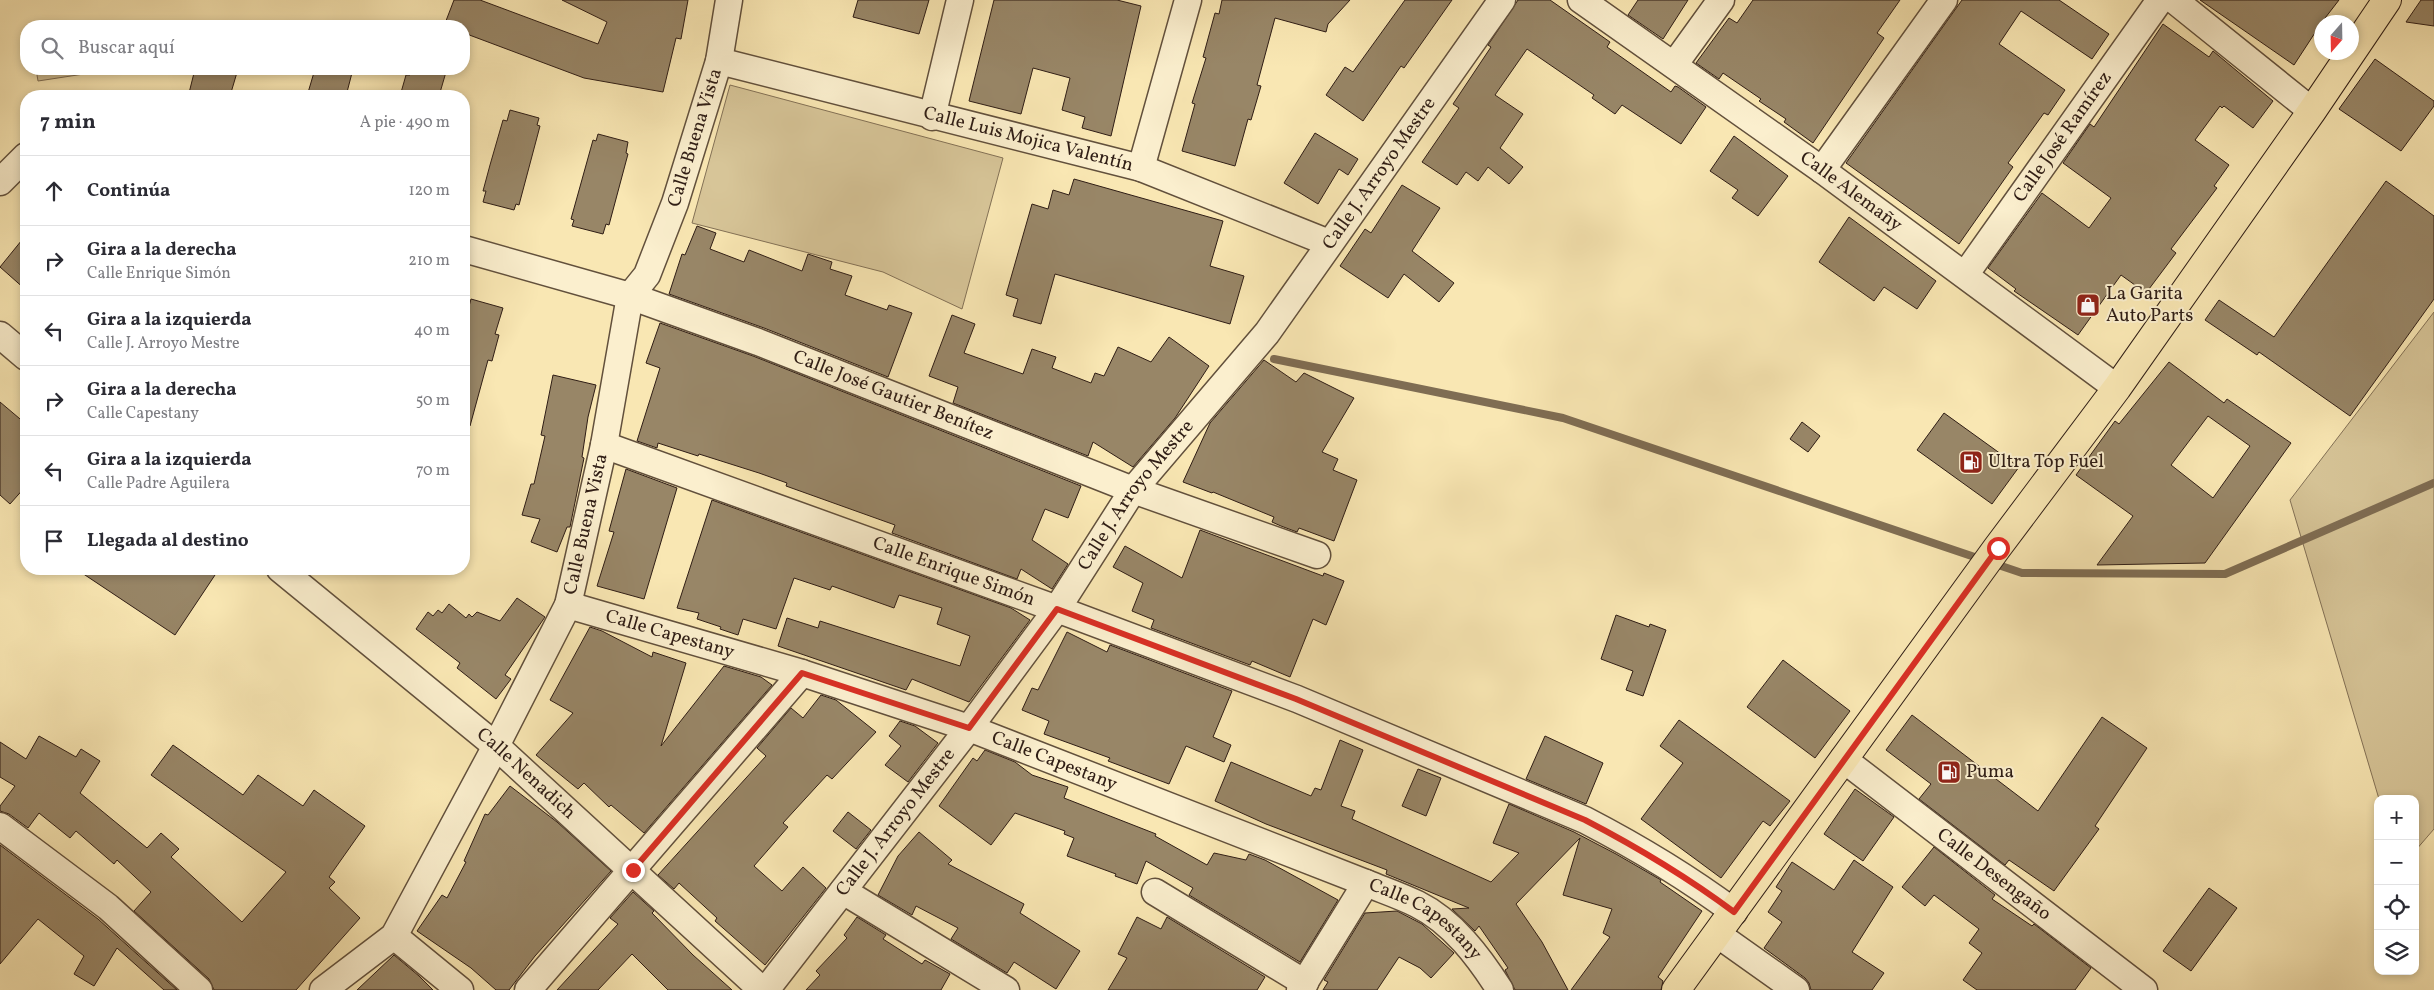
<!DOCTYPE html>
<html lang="es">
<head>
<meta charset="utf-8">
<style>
  body { margin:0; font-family:Vollkorn,serif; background:#f2f2f3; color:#2b2b33 }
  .controls { position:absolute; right:15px; bottom:15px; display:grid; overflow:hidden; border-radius:10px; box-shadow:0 2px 8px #0003 }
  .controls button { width:45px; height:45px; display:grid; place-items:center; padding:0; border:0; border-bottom:1px solid #e1e1e2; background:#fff; color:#2b2b33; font:25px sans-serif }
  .compass { position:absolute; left:2314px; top:15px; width:45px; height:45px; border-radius:50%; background:#fff; box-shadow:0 2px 8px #0003; rotate:200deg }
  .stop { position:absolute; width:15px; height:15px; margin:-11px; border:4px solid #d93025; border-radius:50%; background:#fff }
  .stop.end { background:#d93025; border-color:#fff; box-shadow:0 1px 5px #0008 }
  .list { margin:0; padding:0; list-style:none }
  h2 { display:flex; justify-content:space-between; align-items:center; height:65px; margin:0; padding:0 20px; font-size:21px }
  h2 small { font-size:16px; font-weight:400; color:#7c7c81 }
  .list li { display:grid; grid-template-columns:32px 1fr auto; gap:15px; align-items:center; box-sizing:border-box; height:70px; padding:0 20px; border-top:1px solid #e1e1e2 }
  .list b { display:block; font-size:19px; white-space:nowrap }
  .list p { margin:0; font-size:16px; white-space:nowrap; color:#7c7c81 }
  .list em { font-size:16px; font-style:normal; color:#7c7c81 }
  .icon { flex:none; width:28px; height:28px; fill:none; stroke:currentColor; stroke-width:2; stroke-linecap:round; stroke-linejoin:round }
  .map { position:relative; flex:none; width:2434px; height:990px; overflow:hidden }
  .search { position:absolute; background:#fff; box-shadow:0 2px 8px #0003; left:20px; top:20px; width:450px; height:55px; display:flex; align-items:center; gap:12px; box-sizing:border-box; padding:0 18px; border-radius:20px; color:#7c7c81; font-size:19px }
  .panel { position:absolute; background:#fff; box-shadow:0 2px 8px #0003; left:20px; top:90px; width:450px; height:485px; border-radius:20px }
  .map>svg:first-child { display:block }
  .green { fill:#d7c598; stroke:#837156 }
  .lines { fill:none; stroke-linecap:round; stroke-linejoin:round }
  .stream { stroke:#7f6d53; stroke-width:8 }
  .building { fill:#988667; stroke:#2f1d15; fill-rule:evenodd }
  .minor-casing { stroke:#62503c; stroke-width:29 }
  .major-casing { stroke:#2f1d15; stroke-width:30 }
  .minor { stroke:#fbefce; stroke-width:26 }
  .major { stroke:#f9e7b3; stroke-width:28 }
  .route { stroke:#d93025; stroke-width:6 }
  .labels { text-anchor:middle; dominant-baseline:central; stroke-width:4; stroke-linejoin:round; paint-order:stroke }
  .street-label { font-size:19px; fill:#2f1d15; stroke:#fbefce }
  .poi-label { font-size:19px; fill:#2f1d15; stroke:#fbefce; text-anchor:start }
</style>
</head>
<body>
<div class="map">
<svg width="2434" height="990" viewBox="0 0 2434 990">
  <rect width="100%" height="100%" fill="#f9e7b3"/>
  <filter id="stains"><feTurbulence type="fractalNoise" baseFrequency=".004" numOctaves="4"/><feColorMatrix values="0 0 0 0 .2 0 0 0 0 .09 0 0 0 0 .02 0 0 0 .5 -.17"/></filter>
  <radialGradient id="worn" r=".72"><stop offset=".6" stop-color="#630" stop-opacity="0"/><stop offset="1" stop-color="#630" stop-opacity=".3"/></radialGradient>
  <!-- green -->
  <g class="green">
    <polygon points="36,69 97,69 97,72 38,81"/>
    <polygon points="730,85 1003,158 962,309 883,272 692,223"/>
    <polygon points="2434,312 2434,829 2415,851 2415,799 2379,799 2290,500"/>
  </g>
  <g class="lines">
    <!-- stream -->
    <polyline class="stream" points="1274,359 1563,418 2022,573 2225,574 2434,483"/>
  </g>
  <!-- building -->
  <g class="building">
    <polygon points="454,0 480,0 598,44 607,22 562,0 688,0 681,39 676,38 663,92 584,78 464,33 464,26 444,26"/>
    <polygon points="858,0 929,0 919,34 853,17"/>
    <polygon points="994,0 1117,0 1141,6 1111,136 1082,128 1085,117 1062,110 1070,78 1033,68 1021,114 969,101"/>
    <polygon points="1222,0 1350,0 1328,24 1326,32 1275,18 1257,85 1261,86 1251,120 1248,119 1235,166 1182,151 1195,104 1192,103 1206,58 1203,57 1215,13 1219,14"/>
    <polygon points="1405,0 1452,0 1404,68 1401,66 1363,121 1326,95 1345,67 1353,72"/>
    <polygon points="1518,0 1550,0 1610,42 1607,47 1671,92 1675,86 1678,87 1706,107 1681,144 1622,105 1615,114 1592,98 1594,95 1527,49 1495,95 1523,114 1500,148 1523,167 1509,184 1488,167 1478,181 1466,172 1457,185 1422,162 1459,108 1453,104 1491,47 1488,45"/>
    <polygon points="1638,0 1688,0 1663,39 1628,15"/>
    <polygon points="1753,0 1900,0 1877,33 1884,38 1813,143 1784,122 1786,119 1759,101 1761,99 1723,73 1719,79 1696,63 1729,18 1737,23"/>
    <polygon points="1962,0 2059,0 2109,34 2092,59 2021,11 1999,44 2065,90 2048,115 2044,113 2008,163 2013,167 1959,244 1846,163"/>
    <polygon points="2200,0 2339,0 2322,22 2294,65"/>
    <polygon points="2421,0 2434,0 2434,26 2406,22"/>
    <polygon points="2163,24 2209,57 2213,51 2273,101 2253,128 2224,106 2222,108 2220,106 2195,140 2229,165 2214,186 2217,188 2171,249 2176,253 2146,293 2121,275 2078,335 2014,291 2016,289 1988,268 2042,193 2089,228 2111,198 2063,163 2090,124 2094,127"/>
    <polygon points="2375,59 2434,101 2434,106 2401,151 2339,109"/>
    <polygon points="195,69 238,69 230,96 200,96 189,93"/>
    <polygon points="315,69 353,69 346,96 307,96"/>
    <polygon points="412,69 435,69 446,72 439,96 400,96 406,75 410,75"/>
    <polygon points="510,110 539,118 537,125 540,126 519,205 516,204 514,210 483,202 486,191 483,191 490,165 503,120 507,121"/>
    <polygon points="1315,133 1358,159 1348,175 1339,169 1318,204 1284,183"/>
    <polygon points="598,134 628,142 626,153 628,154 609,225 606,224 603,234 572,226 574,220 571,219 593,140 596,141"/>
    <polygon points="1734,136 1788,176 1758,216 1732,198 1738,190 1710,171"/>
    <polygon points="1074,179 1223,221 1210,266 1244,276 1230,324 1055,274 1041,324 1013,316 1018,299 1006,295 1032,204 1048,209 1053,190 1069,195"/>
    <polygon points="2386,181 2434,216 2434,299 2350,416 2259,352 2257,355 2205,320 2219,300 2274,337"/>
    <polygon points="1402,185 1440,208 1412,251 1454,283 1439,302 1404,274 1388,298 1340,266 1365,229 1371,233"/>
    <polygon points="1849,217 1936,281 1917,309 1884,287 1874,301 1819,262"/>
    <polygon points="697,226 716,233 710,249 744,262 749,250 802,271 808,254 832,262 830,269 852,276 845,295 887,310 889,305 912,313 888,377 764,328 669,294 682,254 685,255"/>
    <polygon points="26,235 26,290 0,267"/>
    <polygon points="471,299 503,308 495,334 499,335 492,361 488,360 470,426 464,426 464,325"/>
    <polygon points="952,315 975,324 964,353 1023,374 1032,349 1056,357 1052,368 1091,383 1095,373 1104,376 1118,347 1151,362 1169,337 1209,366 1175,418 1133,467 1093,442 1088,456 953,403 958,387 929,376"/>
    <polygon points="660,323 753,356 1081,486 1068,518 1045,509 1032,540 1068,564 1052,589 1021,569 1017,579 892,533 895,525 786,486 787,483 759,473 699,454 698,456 658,443 657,448 637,441 660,368 646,363"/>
    <polygon points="1264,360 1296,382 1304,373 1354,398 1322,452 1338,459 1333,470 1357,480 1334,541 1299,528 1297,532 1281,526 1272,522 1274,517 1213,492 1212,493 1183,482 1210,423"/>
    <path d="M2169 362 2224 403 2227 399 2291 443 2205 563 2097 565 2133 516 2076 475 2115 421 2119 424ZM2208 416 2250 446 2213 498 2171 465Z"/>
    <polygon points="553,375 596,385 588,417 582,457 584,458 570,527 567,527 557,552 531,542 540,519 522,515 531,484 534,484 545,436 541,435"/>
    <polygon points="0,402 26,424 26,486 10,504 0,495"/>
    <polygon points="1944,413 2019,467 1992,504 1917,450"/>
    <polygon points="1802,422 1820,436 1808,452 1790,439"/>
    <polygon points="626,469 677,488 644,599 597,586 614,532 609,531"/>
    <polygon points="712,500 1011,608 1030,620 969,702 912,679 906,690 778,646 787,618 818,628 820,621 960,666 970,636 937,624 942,608 899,595 894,608 832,586 830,590 794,578 776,629 743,619 738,635 720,629 721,627 697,619 699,613 677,608"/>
    <polygon points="1200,530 1323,576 1324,573 1344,581 1326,625 1313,619 1290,677 1252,661 1250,665 1151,628 1154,620 1132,611 1143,583 1113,567 1125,546 1182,578"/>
    <polygon points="76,569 219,569 175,635"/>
    <polygon points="517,598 545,617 505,675 511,679 496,699 457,668 460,663 416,629 428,612 433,616 438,610 442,613 449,604 466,618 469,614 472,617 477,612 500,621"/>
    <polygon points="1616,615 1649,627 1650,624 1666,630 1643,696 1626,690 1633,671 1601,659"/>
    <polygon points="590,627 602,631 652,657 653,652 686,663 661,746 724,666 761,677 772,685 644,833 611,805 609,807 584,783 578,789 536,755 573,713 550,700"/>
    <polygon points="1067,632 1107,652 1110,645 1232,691 1213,737 1231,745 1224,762 1186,746 1169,784 1108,761 1110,758 1044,734 1049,721 1022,710 1032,688 1038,690"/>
    <polygon points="1783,660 1850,711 1815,758 1747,707"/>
    <polygon points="821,695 836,700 876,732 832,779 827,775 783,823 788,827 754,866 782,891 803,867 826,888 765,965 715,921 717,918 679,883 674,889 658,875 766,756 757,748 791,708 803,718"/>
    <polygon points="1912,715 2038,811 2102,717 2147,748 2095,826 2099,829 2054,891 2009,860 2005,865 1919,799 1931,784 1886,750"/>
    <polygon points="1679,720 1790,801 1770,826 1763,821 1721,878 1641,819 1683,763 1660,746"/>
    <polygon points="900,721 915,726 938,743 908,782 885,765 901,746 889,736"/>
    <polygon points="39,736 76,757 81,749 100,761 80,793 147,848 161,833 179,849 171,857 242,922 286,872 151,775 173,745 243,795 258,775 303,806 314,790 365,826 329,877 335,882 329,888 360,918 296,990 214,990 209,979 134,911 151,892 117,860 114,864 76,831 70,838 39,813 28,828 9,814 0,811 0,806 15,786 0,777 0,742 26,759"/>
    <polygon points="1545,736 1603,763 1586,804 1526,779"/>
    <polygon points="1340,740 1363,750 1341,806 1355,811 1352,819 1491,882 1519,853 1493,843 1509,804 1574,832 1616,854 1661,880 1660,882 1702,911 1658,977 1663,981 1661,990 1571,990 1610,937 1603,933 1612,909 1563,895 1580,838 1516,904 1542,942 1568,990 1515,990 1505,970 1508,968 1479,926 1475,931 1452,909 1469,908 1386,874 1387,870 1266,824 1215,801 1231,762 1311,796 1315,788 1321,790"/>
    <polygon points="985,750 1015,762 1032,775 1068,787 1064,798 1156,834 1155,836 1207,865 1214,853 1246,860 1249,854 1265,860 1338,900 1300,962 1189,895 1193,888 1146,861 1137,884 1115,876 1116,874 1067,856 1074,838 1064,834 1065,831 1015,813 991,845 939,806 973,758 977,761"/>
    <polygon points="1418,769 1441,778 1426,816 1402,806"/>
    <polygon points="510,786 557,822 611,871 535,956 509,990 496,990 471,968 417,931 442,895 447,898 466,862 464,861 485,814 488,815"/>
    <polygon points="1855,789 1894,817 1863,861 1824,834"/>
    <polygon points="848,812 871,830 856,849 833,831"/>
    <polygon points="919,832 952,860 948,864 1024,904 1020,913 1080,951 1056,989 1014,962 1007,973 951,939 958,928 916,906 912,915 878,895 898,856"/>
    <polygon points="0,845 98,919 177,990 164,990 117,948 94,986 74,974 84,956 38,919 0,964"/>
    <polygon points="1934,847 1995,895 1992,899 2032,926 2034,924 2091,968 2075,990 1977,990 1963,980 1982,953 1969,943 1979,929 1934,895 1925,906 1902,887"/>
    <polygon points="1854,860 1893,887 1852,952 1884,973 1872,990 1811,990 1809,983 1805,978 1764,948 1782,922 1768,912 1782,891 1776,887 1792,862 1834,890"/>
    <polygon points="2209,888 2237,908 2191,971 2163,951"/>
    <polygon points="633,892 654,911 652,913 693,955 732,990 668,990 632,954 598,990 557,990 618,924 610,918"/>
    <polygon points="1397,911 1422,924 1454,953 1431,978 1420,968 1399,957 1377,990 1323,990 1328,982 1324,980 1365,913"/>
    <polygon points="857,917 886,935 883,939 922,964 925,960 950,974 941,990 806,990 820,975 816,971 847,938 844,935"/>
    <polygon points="1137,917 1161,929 1167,917 1265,977 1257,990 1108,990 1127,958 1118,954"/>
    <polygon points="394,955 419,976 433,990 357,990"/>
  </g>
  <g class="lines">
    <!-- minor casing -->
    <g class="minor-casing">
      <g id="minor">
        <path id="s1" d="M1581 0 1822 170 2117 388"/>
        <polyline points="2174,0 2312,111"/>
        <path id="s2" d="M719 61 1141 168 1329 243"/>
        <polyline points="1674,65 1721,0"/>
        <polyline points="932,117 960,0"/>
        <polyline points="1141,168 1188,0"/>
        <polyline points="1822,170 1944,0"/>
        <polyline points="0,182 26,156"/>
        <path id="s3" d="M464 249 630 296 758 342 1133 490 1317 555"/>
        <path id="s4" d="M1965 275 2160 0"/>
        <polyline points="0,335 26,357"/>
        <path id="s5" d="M604 445 1057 609 1297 699 1585 820C1637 847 1687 877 1734 912"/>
        <path id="s6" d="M280 569 496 746 762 990"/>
        <path id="s7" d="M568 605 802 673 969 728 1366 883C1383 890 1401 896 1417 904 1453 922 1479 957 1500 990"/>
        <path id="s8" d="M1843 759 2144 990"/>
        <polyline points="0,826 108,907 199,990"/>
        <polyline points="843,891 1006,990"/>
        <polyline points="1155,892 1305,983"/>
        <polyline points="1717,934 1796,990"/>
        <polyline points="394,936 460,990"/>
        <path id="s9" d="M323 990 394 936 496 746 568 605 604 445 630 296 647 275 675 203 719 61 729 0"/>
        <polyline points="528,990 802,673"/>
        <path id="s10" d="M766 990 969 728 1057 609 1133 490 1267 333 1502 0"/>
        <polyline points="1300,990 1366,883"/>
      </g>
    </g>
    <!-- major casing -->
    <g class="major-casing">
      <polyline id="major" points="1676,990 1997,548 2117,388 2312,111 2387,0"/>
    </g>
    <!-- minor -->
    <use href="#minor" class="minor"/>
    <!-- major -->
    <use href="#major" class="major"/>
  </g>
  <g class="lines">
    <!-- route -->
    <path class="route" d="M633 870 802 673 969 728 1057 609 1296 699 1585 820C1637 847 1687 877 1734 912L1998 548"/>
  </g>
  <!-- icons -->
  <defs>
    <g id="shop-square" transform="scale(1.25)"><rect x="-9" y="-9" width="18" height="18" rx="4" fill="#8f2418" stroke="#fbefce"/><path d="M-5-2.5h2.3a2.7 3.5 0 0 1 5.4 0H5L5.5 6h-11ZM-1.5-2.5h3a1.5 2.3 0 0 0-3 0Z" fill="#fff"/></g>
    <g id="fuel-square" transform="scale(1.25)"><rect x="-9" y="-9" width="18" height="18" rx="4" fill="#8f2418" stroke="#fbefce"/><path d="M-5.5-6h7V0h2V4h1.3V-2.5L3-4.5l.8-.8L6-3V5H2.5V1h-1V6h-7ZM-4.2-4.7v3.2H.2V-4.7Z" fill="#fff"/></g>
  </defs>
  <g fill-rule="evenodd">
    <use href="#shop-square" x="2088" y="305"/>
    <use href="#fuel-square" x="1971" y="462"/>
    <use href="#fuel-square" x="1949" y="772"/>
  </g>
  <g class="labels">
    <!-- street labels -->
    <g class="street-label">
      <text stroke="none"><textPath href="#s9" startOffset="951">Calle Buena Vista</textPath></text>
      <text stroke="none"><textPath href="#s4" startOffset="169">Calle José Ramírez</textPath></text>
      <text stroke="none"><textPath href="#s2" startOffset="319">Calle Luis Mojica Valentín</textPath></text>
      <text stroke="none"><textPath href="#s10" startOffset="1022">Calle J. Arroyo Mestre</textPath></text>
      <text stroke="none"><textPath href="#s1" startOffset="331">Calle Alemañy</textPath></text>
      <text stroke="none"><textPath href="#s3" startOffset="454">Calle José Gautier Benítez</textPath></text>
      <text stroke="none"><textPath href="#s10" startOffset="618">Calle J. Arroyo Mestre</textPath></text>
      <text stroke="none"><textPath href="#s9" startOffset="546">Calle Buena Vista</textPath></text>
      <text stroke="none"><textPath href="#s5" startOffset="372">Calle Enrique Simón</textPath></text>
      <text stroke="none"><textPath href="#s7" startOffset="106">Calle Capestany</textPath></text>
      <text stroke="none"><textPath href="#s7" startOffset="511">Calle Capestany</textPath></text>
      <text stroke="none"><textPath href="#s6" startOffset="320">Calle Nenadich</textPath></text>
      <text stroke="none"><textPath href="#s10" startOffset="212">Calle J. Arroyo Mestre</textPath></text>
      <text stroke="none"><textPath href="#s8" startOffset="190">Calle Desengaño</textPath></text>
      <text stroke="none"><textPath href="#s7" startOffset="916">Calle Capestany</textPath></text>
    </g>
    <!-- poi labels -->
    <g class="poi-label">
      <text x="2106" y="294">La Garita<tspan x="2106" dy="22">Auto Parts</tspan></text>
      <text x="1988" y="462">Ultra Top Fuel</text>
      <text x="1966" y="772">Puma</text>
    </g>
  </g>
  <rect width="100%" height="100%" filter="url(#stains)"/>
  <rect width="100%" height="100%" fill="url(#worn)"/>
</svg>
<div class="controls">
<button>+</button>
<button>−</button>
<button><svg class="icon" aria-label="locate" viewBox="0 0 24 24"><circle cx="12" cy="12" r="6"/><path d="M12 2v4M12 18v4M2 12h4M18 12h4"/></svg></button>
<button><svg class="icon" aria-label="layers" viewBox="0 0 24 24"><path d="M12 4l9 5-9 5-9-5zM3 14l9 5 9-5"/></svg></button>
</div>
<svg class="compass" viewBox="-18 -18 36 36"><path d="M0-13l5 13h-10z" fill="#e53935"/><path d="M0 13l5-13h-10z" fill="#7c7c81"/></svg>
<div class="stop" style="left:1998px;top:548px"></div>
<div class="stop end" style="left:633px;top:870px"></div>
<div class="search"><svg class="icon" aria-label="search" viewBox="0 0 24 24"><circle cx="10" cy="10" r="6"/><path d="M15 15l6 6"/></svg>Buscar aquí</div>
<section class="panel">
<h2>7 min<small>A pie · 490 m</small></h2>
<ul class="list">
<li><svg class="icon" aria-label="ahead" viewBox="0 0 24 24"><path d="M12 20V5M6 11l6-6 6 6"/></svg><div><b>Continúa</b></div><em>120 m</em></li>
<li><svg class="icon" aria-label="right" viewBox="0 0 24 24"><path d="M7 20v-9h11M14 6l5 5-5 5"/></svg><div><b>Gira a la derecha</b><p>Calle Enrique Simón</p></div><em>210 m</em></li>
<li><svg class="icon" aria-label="left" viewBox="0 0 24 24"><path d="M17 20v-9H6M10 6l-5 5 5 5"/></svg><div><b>Gira a la izquierda</b><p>Calle J. Arroyo Mestre</p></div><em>40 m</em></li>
<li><svg class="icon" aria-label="right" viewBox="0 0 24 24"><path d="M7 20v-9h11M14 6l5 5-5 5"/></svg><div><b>Gira a la derecha</b><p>Calle Capestany</p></div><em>50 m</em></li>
<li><svg class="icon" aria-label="left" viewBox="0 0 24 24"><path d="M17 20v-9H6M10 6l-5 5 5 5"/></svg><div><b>Gira a la izquierda</b><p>Calle Padre Aguilera</p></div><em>70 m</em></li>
<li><svg class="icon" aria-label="arrive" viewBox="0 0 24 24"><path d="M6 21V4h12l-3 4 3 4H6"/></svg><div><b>Llegada al destino</b></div></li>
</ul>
</section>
</div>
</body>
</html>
